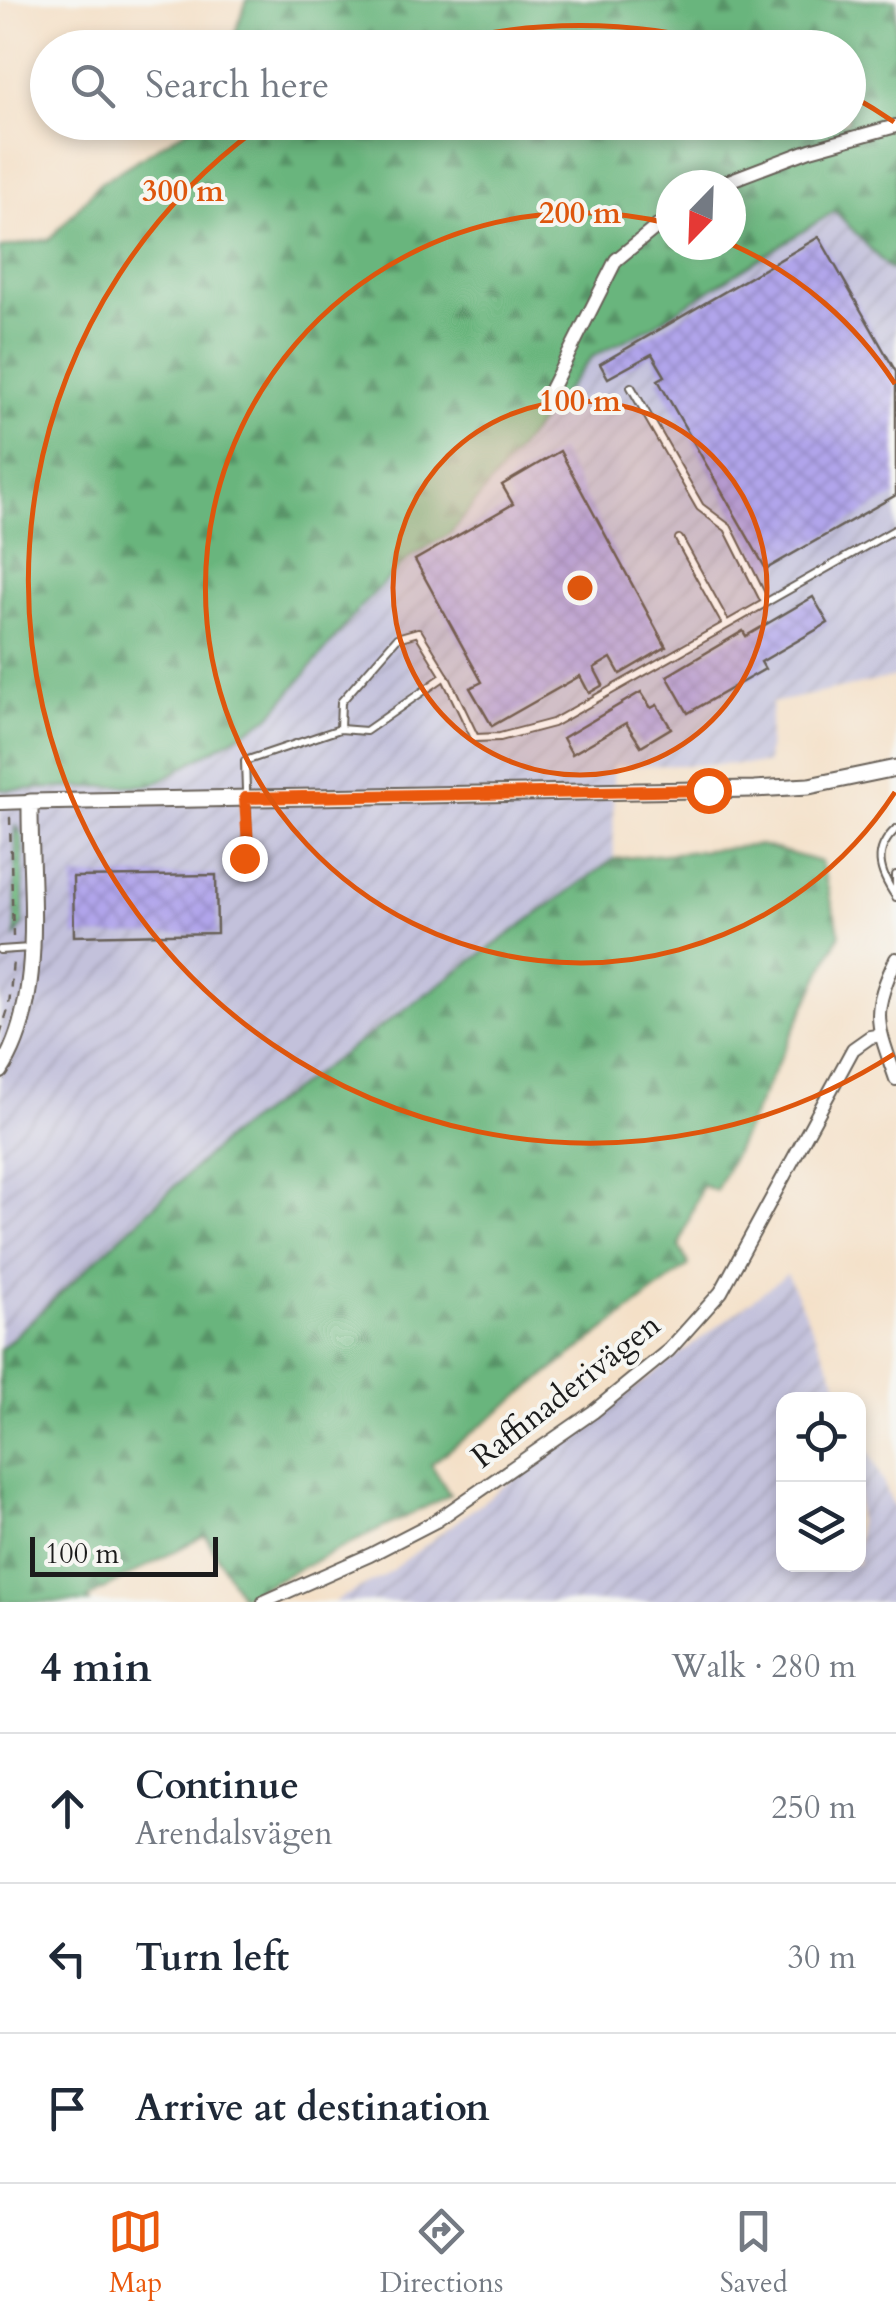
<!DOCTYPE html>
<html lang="en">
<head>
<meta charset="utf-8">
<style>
  body { margin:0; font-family:Cardo,serif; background:#f2f2f3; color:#1f2937 }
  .controls { position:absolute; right:30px; bottom:30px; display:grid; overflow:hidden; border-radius:20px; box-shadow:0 5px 15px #0003 }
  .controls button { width:90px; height:90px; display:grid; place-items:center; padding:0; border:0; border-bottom:2px solid #e0e1e3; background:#fff; color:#1f2937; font:50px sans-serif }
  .compass { position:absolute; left:656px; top:170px; width:90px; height:90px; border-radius:50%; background:#fff; box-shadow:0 5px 15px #0003; rotate:203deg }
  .scale { position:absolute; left:30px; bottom:25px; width:188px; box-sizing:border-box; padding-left:10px; border:5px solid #1c1c1c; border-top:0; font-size:28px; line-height:35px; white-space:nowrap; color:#1c1c1c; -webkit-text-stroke:8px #f6f6f2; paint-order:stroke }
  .stop { position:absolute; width:30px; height:30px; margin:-22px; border:8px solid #ea580c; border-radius:50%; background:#fff }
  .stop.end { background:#ea580c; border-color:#fff; box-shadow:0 2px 10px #0008 }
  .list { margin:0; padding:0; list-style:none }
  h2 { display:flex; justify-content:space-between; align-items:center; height:130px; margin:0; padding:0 40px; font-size:42px }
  h2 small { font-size:32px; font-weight:400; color:#747a83 }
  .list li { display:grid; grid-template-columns:65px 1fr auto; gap:30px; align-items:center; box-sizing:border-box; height:150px; padding:0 40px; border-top:2px solid #e0e1e3 }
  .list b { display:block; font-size:38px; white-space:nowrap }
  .list p { margin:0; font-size:32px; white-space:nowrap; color:#747a83 }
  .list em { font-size:32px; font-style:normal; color:#747a83 }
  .icon { flex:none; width:55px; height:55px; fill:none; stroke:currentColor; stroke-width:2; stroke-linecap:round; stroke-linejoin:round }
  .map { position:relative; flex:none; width:896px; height:1602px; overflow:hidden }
  .search { position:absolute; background:#fff; box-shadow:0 5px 15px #0003; left:30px; right:30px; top:30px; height:110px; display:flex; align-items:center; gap:25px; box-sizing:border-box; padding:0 35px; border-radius:55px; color:#747a83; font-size:38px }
  .sheet { height:580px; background:#fff }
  nav { display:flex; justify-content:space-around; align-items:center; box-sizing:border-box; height:140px; border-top:2px solid #e0e1e3; background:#fff; font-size:28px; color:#747a83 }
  nav a { display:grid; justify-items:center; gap:5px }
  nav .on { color:#ea580c }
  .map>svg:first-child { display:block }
  .industrial { fill:url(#industrial-furrows) }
  .grass { fill:url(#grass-tufts); stroke:#4f7858; stroke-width:2.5 }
  .forest { fill:url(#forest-firs); stroke:#42684c; stroke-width:2.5; fill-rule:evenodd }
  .building { fill:url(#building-cross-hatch) }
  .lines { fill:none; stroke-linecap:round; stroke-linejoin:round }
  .service-casing { stroke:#686158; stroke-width:10 }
  .minor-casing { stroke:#686158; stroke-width:16 }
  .tertiary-casing { stroke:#686158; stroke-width:19 }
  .path { stroke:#686158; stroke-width:2.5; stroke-dasharray:8 8; stroke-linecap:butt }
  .service { stroke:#fff; stroke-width:6 }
  .minor { stroke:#fff; stroke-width:12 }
  .tertiary { stroke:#fff; stroke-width:15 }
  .route { stroke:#ea580c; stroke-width:12 }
  .ring { fill:none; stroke:#de560d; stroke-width:5 }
  .labels { text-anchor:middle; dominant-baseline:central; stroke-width:8; stroke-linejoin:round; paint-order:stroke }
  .street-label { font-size:32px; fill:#1c1c1c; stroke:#f6f6f2 }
  .centre { fill:#de560d; stroke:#f6f6f2; stroke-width:5 }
  .ring-label { font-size:30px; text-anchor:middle; font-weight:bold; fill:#de560d; stroke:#f6f6f2; stroke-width:8; stroke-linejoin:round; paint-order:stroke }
</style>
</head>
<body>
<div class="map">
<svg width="896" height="1602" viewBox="0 0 896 1602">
  <defs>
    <pattern id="industrial-furrows" width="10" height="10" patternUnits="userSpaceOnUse" patternTransform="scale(2.5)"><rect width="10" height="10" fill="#c3c1db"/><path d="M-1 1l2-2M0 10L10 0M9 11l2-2" fill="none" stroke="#a7a5bb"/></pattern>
    <pattern id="grass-tufts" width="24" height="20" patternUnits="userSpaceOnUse" patternTransform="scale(2.5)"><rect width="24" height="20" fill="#82d393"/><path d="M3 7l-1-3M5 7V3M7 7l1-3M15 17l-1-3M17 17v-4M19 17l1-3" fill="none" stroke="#70b57e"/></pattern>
    <pattern id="forest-firs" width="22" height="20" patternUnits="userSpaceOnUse" patternTransform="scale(2.5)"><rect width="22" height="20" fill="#69b57d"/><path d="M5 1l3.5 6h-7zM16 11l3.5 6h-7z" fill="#569266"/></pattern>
    <pattern id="building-cross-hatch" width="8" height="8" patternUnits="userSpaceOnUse" patternTransform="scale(2.5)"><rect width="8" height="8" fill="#b1a5eb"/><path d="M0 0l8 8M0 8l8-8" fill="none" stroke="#988dc9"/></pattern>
  </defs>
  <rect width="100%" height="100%" fill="#f6f6f2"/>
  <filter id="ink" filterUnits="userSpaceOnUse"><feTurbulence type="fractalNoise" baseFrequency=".01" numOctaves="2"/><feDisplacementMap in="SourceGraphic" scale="20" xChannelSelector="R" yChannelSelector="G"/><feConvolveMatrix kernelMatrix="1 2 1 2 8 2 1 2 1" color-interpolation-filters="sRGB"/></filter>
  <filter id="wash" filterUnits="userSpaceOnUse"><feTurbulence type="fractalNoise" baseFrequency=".0048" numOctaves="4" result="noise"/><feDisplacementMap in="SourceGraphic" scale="40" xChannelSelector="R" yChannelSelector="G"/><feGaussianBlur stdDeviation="2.25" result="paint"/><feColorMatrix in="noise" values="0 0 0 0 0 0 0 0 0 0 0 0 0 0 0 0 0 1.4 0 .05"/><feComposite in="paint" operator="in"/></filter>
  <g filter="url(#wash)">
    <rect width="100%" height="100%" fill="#f4e0c7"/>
    <!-- industrial -->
    <g class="industrial">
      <polygon points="836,211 889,270 896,267 896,677 772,703 767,764 613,766 614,859 227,1137 0,1350 0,790 33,790 215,747 270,717 363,604 411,556 450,534 592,357 651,327"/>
      <polygon points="787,1274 845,1399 784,1400 784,1564 858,1564 859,1429 896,1511 896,1602 333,1602 384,1576"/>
    </g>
    <!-- grass -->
    <polygon class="grass" points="16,825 22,838 23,924 16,936"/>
    <!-- forest -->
    <g class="forest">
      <path d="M247 0H896V267L890 270 835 211 651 327 592 357 450 534 411 556 363 604 270 717 152 785 0 790V248L50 239 100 183 197 123 848 122V48L230 47ZM671 185H731V245H671Z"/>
      <polygon points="760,845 821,862 840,934 716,1191 702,1185 679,1246 689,1265 431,1464 450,1495 241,1597 205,1535 88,1598 90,1602 0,1602 0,1350 227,1137 614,859"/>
    </g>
    <g id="blocks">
      <!-- building -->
      <g class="building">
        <polygon points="819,237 896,372 896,495 766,569 658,380 665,376 652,354 608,378 600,364"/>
        <polygon points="560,451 666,647 620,674 611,658 594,668 603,685 589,693 580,676 492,726 470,688 482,682 415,560 513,504 502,485"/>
        <polygon points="813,597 828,623 761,662 765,669 688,713 667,676 743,631 746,636"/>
        <polygon points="641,692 651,708 657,705 671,728 641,746 626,723 572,754 563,738"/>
        <polygon points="216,875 217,933 74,936 73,877"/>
      </g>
    </g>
  </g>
  <g filter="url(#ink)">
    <use href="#blocks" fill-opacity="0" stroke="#686158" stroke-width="2.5"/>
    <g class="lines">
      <!-- service casing -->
      <g class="service-casing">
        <g id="service">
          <polyline points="631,387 700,507 728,528 765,602"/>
          <polyline points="679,539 726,624"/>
          <polyline points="340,729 341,702 397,638 418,632 445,676"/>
          <path d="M896 829C872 851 879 872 896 897"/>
          <polyline points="244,858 248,846 245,761 340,729 366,731 445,676 475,738 500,737 553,723 896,529"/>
          <polyline points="896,892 896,875"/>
          <polyline points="0,950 30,948"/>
        </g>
      </g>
      <!-- minor casing -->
      <g class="minor-casing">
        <g id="minor">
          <polyline points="718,185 810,150 896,126"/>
          <polyline points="546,399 616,260 671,215"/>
          <polyline points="0,803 30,802"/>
          <path d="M896 959C870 1014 877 1024 896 1079"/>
          <polyline points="264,1602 370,1555 436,1521 593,1412 669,1350 721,1292 853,1049 870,1037 881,1035"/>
        </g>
      </g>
      <!-- tertiary casing -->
      <g class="tertiary-casing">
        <path id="tertiary" d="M0 1071C47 1000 29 885 30 802L754 789 809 786 896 768"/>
      </g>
      <!-- path -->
      <g class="path">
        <polyline points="13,937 10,818 18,818"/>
        <polyline points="0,1034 9,1007 13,960"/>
      </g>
      <!-- service -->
      <use href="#service" class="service"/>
      <!-- minor -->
      <use href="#minor" class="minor"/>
      <!-- tertiary -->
      <use href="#tertiary" class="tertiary"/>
    </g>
  </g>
  <g class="lines" filter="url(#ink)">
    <!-- route -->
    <polyline class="route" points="244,858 248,846 245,798 708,790"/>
  </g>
  <!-- distance rings -->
  <circle cx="580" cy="588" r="187" fill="#de560d" fill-opacity=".12"/>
  <g class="ring">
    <circle cx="580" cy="588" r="187"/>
    <path d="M895 792A375 375 0 1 1 671 224M733 245A375 375 0 0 1 895 384"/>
    <path d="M894 1054A562 562 0 0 1 262 125M430 46A562 562 0 0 1 730 46M852 96A562 562 0 0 1 894 122"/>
  </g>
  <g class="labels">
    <!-- street labels -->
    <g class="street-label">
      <text transform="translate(566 1391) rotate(-38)">Raffinaderivägen</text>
    </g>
  </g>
  <circle cx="580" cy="588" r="15" class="centre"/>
  <g class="ring-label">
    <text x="183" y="201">300 m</text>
    <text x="580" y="223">200 m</text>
    <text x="580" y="411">100 m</text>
  </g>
</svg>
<div class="controls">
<button><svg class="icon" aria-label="locate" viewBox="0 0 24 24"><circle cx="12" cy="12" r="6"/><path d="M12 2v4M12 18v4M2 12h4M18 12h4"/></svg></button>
<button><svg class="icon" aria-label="layers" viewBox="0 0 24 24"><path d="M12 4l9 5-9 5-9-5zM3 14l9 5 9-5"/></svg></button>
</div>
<svg class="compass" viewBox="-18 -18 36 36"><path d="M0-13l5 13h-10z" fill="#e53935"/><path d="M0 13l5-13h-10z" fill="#747a83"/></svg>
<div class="scale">100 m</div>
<div class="stop" style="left:708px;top:790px"></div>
<div class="stop end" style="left:244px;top:858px"></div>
<div class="search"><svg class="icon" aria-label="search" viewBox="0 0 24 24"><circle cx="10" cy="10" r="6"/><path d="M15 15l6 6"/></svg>Search here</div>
</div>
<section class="sheet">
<h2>4 min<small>Walk · 280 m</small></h2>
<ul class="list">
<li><svg class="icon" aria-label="ahead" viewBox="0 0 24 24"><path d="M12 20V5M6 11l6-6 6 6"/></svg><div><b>Continue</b><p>Arendalsvägen</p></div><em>250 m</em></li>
<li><svg class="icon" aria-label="left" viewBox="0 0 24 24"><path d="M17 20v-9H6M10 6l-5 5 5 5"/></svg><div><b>Turn left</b></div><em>30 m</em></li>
<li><svg class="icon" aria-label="arrive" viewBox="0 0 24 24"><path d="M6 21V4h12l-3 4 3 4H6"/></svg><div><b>Arrive at destination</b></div></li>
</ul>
</section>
<nav>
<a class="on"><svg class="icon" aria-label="map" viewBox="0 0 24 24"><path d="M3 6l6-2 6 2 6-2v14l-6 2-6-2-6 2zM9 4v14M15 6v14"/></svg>Map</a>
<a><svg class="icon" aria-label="directions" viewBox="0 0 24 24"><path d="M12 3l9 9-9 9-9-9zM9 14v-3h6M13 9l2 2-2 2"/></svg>Directions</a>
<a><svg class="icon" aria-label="saved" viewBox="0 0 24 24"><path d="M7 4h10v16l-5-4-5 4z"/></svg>Saved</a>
</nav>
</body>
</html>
